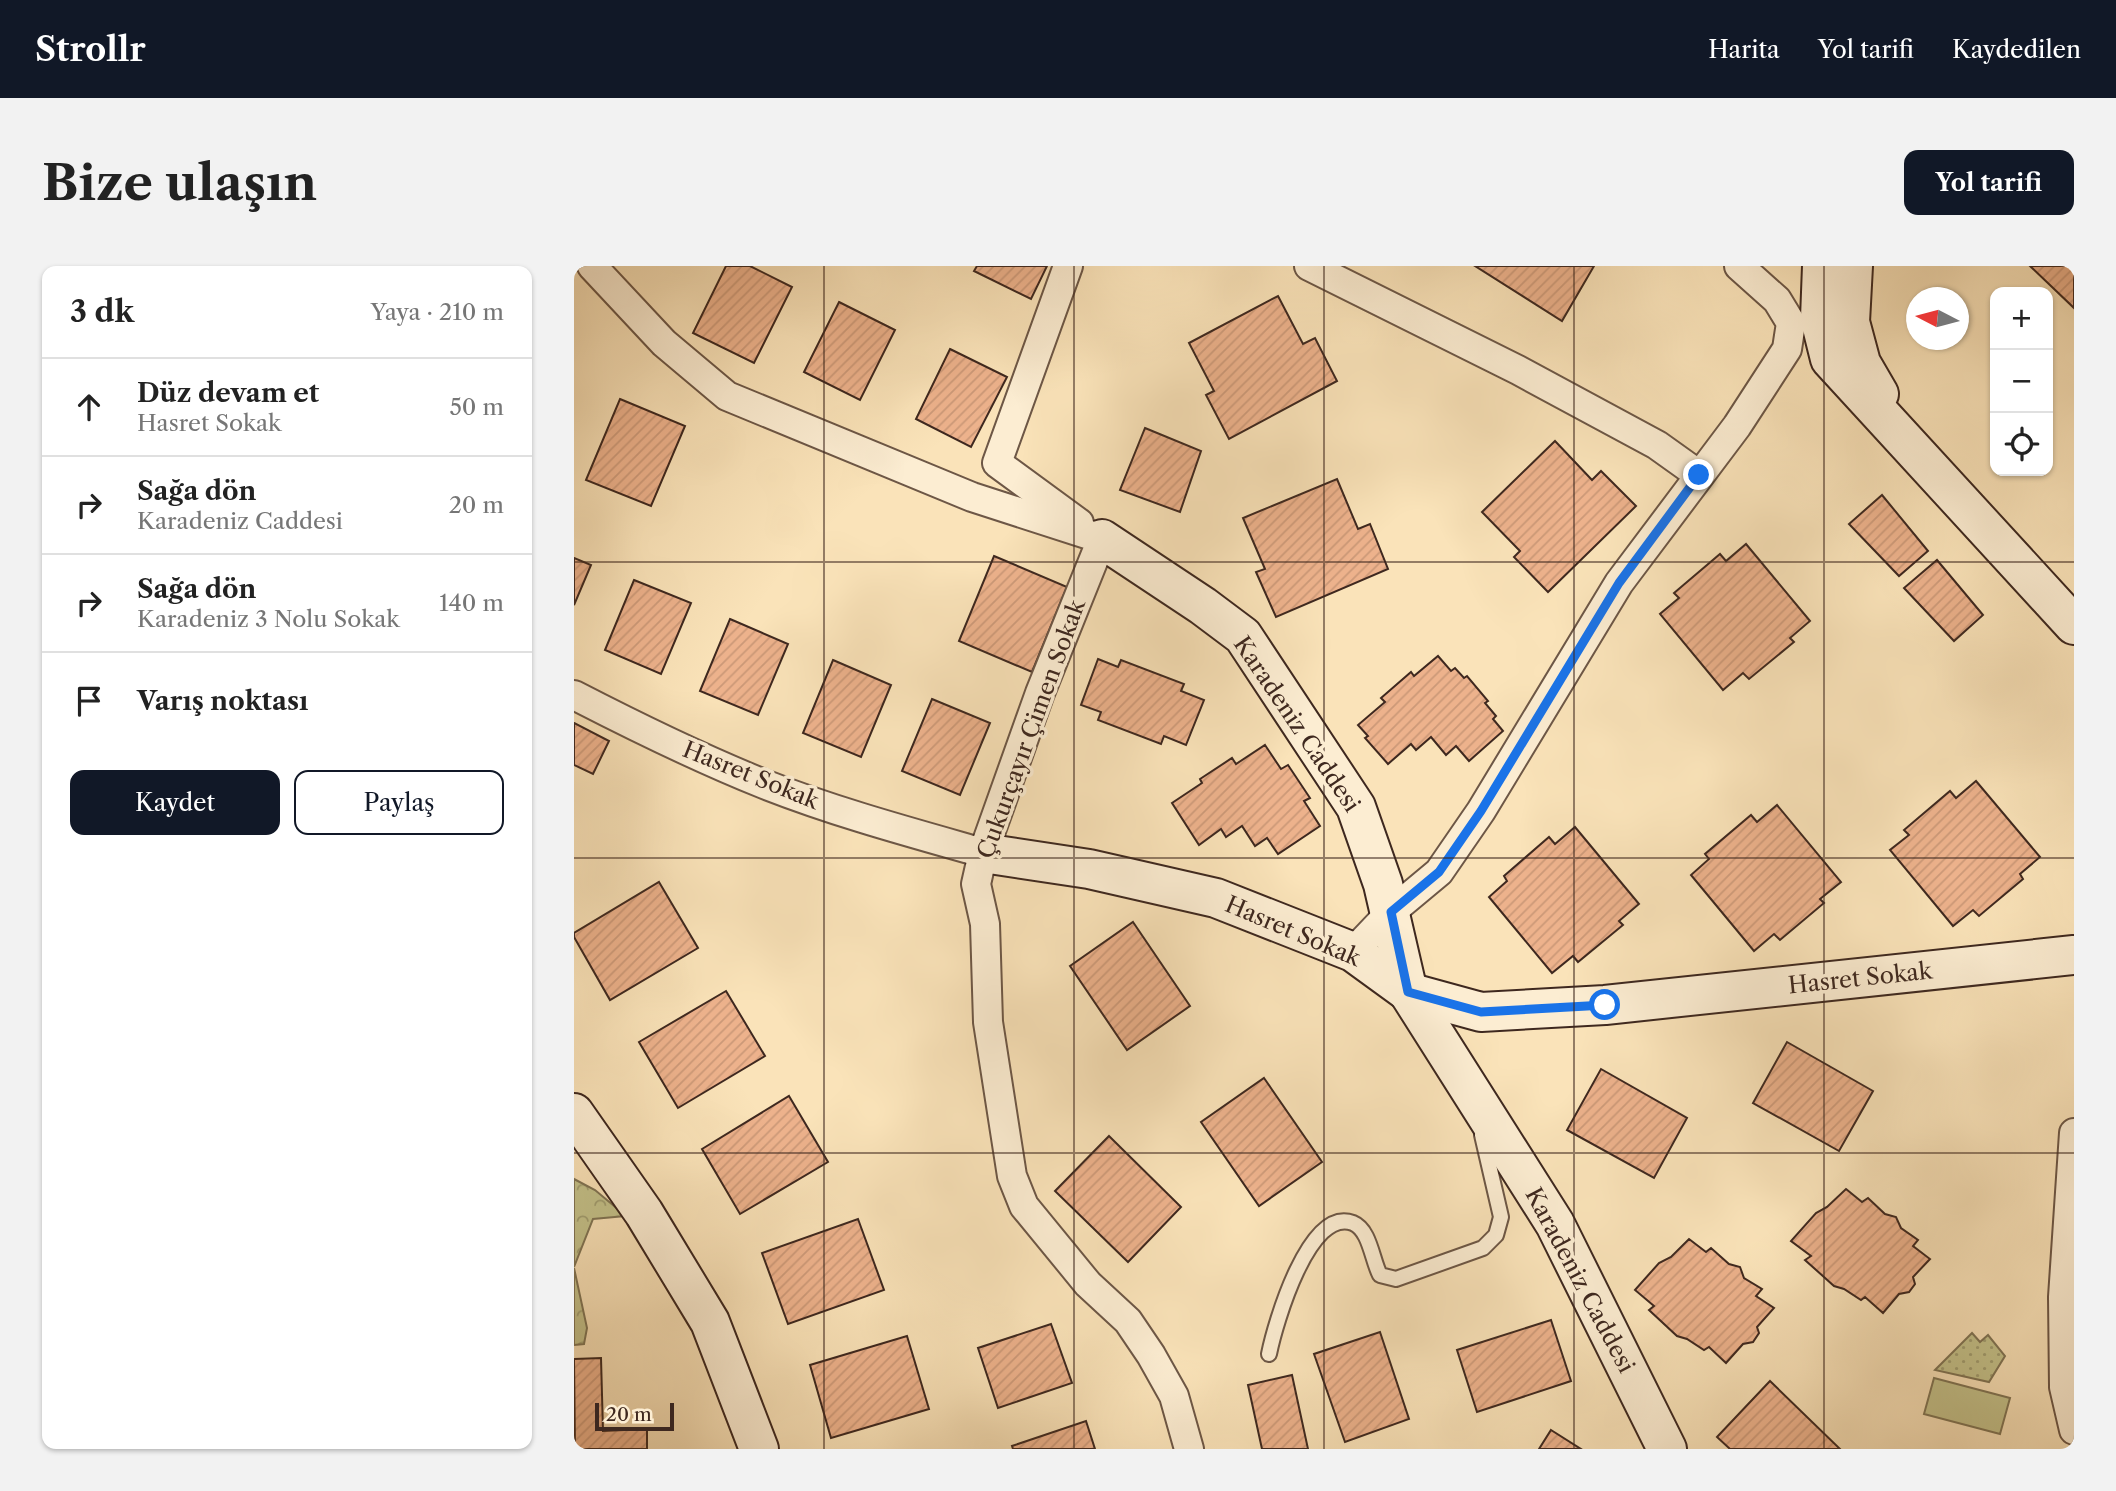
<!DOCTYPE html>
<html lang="tr">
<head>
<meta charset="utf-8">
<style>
  body { margin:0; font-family:"Libre Caslon Text",serif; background:#f2f2f2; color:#222 }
  .controls { position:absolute; right:21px; top:21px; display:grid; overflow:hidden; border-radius:14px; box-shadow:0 2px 5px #0004 }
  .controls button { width:63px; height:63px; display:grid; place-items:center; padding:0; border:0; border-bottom:2px solid #e0e0e0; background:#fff; color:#222; font:35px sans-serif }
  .compass { position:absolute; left:1332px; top:21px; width:63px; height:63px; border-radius:50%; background:#fff; box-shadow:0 2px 5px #0004; rotate:276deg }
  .scale { position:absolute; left:21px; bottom:18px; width:79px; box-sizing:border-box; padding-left:7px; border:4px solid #3e281f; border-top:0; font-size:19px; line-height:24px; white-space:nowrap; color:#3e281f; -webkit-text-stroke:5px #fcedd2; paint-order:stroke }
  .stop { position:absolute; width:21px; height:21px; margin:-16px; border:5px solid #1a73e8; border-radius:50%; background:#fff }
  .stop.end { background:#1a73e8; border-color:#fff; box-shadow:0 2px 7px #0008 }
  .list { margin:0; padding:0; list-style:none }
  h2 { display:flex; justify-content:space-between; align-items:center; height:91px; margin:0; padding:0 28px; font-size:30px }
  h2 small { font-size:23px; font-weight:400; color:#767676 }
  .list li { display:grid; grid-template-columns:46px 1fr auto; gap:21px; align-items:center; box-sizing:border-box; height:98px; padding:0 28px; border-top:2px solid #e0e0e0 }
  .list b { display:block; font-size:26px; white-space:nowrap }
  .list p { margin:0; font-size:23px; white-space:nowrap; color:#767676 }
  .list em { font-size:23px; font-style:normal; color:#767676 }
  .actions { display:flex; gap:14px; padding:21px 28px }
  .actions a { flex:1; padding:16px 0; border:2px solid #111827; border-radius:14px; text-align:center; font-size:24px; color:#111827 }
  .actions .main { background:#111827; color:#fff }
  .icon { flex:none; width:38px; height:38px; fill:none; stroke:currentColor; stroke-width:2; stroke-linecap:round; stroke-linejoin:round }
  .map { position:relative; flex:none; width:1500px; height:1183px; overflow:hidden; border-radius:14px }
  header { display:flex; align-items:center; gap:42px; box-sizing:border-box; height:98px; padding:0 35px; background:#111827; color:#fff }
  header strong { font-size:33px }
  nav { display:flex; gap:38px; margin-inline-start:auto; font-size:24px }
  .intro { display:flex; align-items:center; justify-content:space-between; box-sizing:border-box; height:168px; padding:0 42px }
  h1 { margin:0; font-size:49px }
  .button { padding:18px 32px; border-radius:14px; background:#111827; color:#fff; font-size:24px; font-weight:700 }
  main { display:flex; gap:42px; padding:0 42px }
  aside { flex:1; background:#fff; border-radius:14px; box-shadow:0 2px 5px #0004 }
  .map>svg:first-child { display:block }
  .green { fill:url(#green-dots); stroke:#817555; stroke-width:2 }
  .forest { fill:url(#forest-crowns); stroke:#817555; stroke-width:2 }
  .pitch { fill:#c4c28b; stroke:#817555; stroke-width:2 }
  .building { fill:url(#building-hatch); stroke:#3e281f; stroke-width:2 }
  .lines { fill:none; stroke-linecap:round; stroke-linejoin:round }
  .lane-casing { stroke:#6d5746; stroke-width:18 }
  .street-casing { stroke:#6d5746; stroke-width:32 }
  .secondary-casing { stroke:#3e281f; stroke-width:42 }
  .lane { stroke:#fcedd2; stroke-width:14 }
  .street { stroke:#fcedd2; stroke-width:28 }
  .secondary { stroke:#fcedd2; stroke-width:38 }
  .route { stroke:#1a73e8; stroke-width:9 }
  .grid { fill:none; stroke:#3e281f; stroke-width:2; stroke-opacity:0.55 }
  .labels { text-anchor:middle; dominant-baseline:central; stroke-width:7; stroke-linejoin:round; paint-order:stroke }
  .street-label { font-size:23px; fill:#3e281f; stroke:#fcedd2 }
</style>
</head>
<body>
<header>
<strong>Strollr</strong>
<nav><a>Harita</a><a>Yol tarifi</a><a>Kaydedilen</a></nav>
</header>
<div class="intro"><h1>Bize ulaşın</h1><a class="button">Yol tarifi</a></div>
<main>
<aside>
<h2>3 dk<small>Yaya · 210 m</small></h2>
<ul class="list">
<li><svg class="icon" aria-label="ahead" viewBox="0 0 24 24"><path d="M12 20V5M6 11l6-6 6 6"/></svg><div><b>Düz devam et</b><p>Hasret Sokak</p></div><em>50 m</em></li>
<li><svg class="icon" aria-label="right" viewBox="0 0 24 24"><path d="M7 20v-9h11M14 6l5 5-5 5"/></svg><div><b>Sağa dön</b><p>Karadeniz Caddesi</p></div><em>20 m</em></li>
<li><svg class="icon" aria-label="right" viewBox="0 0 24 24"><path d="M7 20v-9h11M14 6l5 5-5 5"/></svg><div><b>Sağa dön</b><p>Karadeniz 3 Nolu Sokak</p></div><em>140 m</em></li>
<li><svg class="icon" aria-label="arrive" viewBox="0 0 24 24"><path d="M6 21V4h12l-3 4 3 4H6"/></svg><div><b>Varış noktası</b></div></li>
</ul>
<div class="actions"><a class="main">Kaydet</a><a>Paylaş</a></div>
</aside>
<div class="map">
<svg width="1500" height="1183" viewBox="0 0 1500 1183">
  <defs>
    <pattern id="green-dots" width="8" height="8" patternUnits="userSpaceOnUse" patternTransform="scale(1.75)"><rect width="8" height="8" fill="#c4c28b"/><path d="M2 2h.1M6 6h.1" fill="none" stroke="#a19e71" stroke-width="1.8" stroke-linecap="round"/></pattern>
    <pattern id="forest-crowns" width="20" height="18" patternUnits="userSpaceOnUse" patternTransform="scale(1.75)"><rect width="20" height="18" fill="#c4c28b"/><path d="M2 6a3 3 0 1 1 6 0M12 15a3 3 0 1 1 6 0" fill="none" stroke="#a19e71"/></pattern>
    <pattern id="building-hatch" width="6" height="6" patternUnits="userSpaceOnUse" patternTransform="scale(1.75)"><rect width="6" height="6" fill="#edb28c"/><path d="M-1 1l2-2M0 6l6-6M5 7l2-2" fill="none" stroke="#cc9978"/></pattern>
  </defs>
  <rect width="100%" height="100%" fill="#fae3b9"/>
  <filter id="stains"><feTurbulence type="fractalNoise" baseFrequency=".00286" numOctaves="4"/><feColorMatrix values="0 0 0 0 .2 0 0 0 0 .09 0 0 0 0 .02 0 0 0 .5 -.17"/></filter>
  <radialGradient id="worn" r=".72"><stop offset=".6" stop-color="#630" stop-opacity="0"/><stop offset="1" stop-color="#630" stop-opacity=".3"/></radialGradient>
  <!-- green -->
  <polygon class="green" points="1398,1067 1406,1076 1414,1069 1431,1090 1415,1116 1361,1104"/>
  <!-- forest -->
  <g class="forest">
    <polygon points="0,913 21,924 52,950 19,953 0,1001"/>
    <polygon points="0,1002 13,1062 10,1078 0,1079"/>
  </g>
  <!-- pitch -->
  <polygon class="pitch" points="1360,1112 1436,1132 1426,1168 1350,1148"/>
  <!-- building -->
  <g class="building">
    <polygon points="152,0 176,0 218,21 180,97 119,67"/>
    <polygon points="403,0 473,0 457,33 400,5"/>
    <polygon points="901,0 1020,0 988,55"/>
    <polygon points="1456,0 1500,0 1500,42"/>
    <polygon points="704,30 729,78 741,72 763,115 655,173 632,129 640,125 615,77"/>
    <polygon points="265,36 321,64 286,134 230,106"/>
    <polygon points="376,83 433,111 397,181 342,153"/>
    <polygon points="46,133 111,160 77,240 12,214"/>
    <polygon points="571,162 627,185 606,246 546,224"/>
    <polygon points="981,175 1018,214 1027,205 1062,240 974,326 940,291 946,285 908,246"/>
    <polygon points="763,213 784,263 796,258 814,303 702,351 682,306 691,303 669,252"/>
    <polygon points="1308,229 1354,285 1325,310 1275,258"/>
    <polygon points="1172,278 1236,355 1216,372 1220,376 1175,413 1169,407 1149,424 1086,348 1105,332 1100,327 1146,288 1152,295"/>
    <polygon points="420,290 493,321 458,406 385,375"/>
    <polygon points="0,292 17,299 0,339"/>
    <polygon points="1363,294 1409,349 1380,375 1330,322"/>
    <polygon points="60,314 117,337 87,408 31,384"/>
    <polygon points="156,353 214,378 184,449 126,425"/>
    <polygon points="864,390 877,405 881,402 890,412 893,410 914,435 911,437 922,450 919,453 929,465 895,495 882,480 872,489 857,471 842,484 837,478 814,498 791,472 794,470 784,459 811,436 807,432 837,406 840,410"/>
    <polygon points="524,393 544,401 547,394 610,418 607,425 630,434 612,479 590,470 587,478 524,454 527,446 507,439"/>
    <polygon points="259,394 317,419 287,491 229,467"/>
    <polygon points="358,433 416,457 386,529 328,505"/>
    <polygon points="0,457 35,475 19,508 0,499"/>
    <polygon points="691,479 707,503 714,499 736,532 730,535 746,560 704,588 693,572 681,580 668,560 652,571 647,563 625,579 598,537 628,517 626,513 658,492 662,498"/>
    <polygon points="1402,515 1466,591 1446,608 1449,613 1405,650 1399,644 1379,660 1316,584 1335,569 1330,564 1376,525 1382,532"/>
    <polygon points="1203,539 1267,616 1246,633 1250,637 1206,674 1200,668 1180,685 1117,609 1135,593 1131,588 1177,549 1183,556"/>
    <polygon points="1001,561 1065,638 1045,655 1049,659 1004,696 999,690 978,707 915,631 933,615 930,610 975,571 981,578"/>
    <polygon points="85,616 124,682 36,734 0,671 0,667"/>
    <polygon points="559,656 616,740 553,784 496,700"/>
    <polygon points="152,725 191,790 104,842 65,776"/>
    <polygon points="1213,776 1299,825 1265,885 1179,837"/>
    <polygon points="1027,803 1113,852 1080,912 993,864"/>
    <polygon points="690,812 748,896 685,940 627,856"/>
    <polygon points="215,830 254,896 166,948 128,883"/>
    <polygon points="535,870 607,941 554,996 481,925"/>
    <polygon points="1272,923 1288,936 1294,932 1311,948 1322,951 1327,962 1344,974 1339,980 1356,993 1339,1011 1341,1018 1335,1026 1325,1028 1309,1047 1291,1031 1287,1034 1270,1023 1260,1020 1231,994 1237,990 1217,975 1242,947 1253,941"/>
    <polygon points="284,953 310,1024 214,1058 188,987"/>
    <polygon points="1115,973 1132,986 1137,982 1155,998 1166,1001 1170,1012 1188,1023 1182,1030 1200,1042 1183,1061 1185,1067 1179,1076 1169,1078 1152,1097 1135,1081 1130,1084 1113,1073 1103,1070 1075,1044 1080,1040 1061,1024 1085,997 1097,991"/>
    <polygon points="977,1054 997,1115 903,1146 883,1084"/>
    <polygon points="477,1058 498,1117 424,1142 404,1082"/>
    <polygon points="806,1066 835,1153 771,1176 740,1088"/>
    <polygon points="333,1070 355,1143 257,1172 236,1099"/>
    <polygon points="27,1092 29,1165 73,1163 73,1183 1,1183 0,1093"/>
    <polygon points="718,1109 734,1183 688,1183 674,1119"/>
    <polygon points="1196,1115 1266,1183 1156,1183 1143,1171"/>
    <polygon points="512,1155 521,1183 439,1183 438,1180"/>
    <polygon points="977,1164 1007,1183 965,1183"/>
  </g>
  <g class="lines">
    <!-- lane casing -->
    <g class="lane-casing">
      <path id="lane" d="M695 1088C701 1058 735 940 779 957 796 964 798 994 806 1009L822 1013 909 982 922 969 927 951 908 869"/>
    </g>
    <!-- street casing -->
    <g class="street-casing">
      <g id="street">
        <polyline points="18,0 90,77 153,130 398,231 528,273"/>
        <polyline points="494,0 423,197 505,257"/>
        <polyline points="735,0 944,104 1083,179 1125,209"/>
        <polyline points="528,273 466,427 409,587 402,618 411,658 414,756 438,910 450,940 514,1018 554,1055 577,1089 600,1130 615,1183"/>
        <path d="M0 429C62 461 125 492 190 518 261 546 335 566 409 587"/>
        <polyline points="779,686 817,646 865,606 907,545 1045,317 1163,160 1213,83 1217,57 1203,34 1165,0"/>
        <polyline points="1500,867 1489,1031 1490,1121 1500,1164"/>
      </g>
    </g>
    <!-- secondary casing -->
    <g class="secondary-casing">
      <g id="secondary">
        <polyline points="1248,0 1246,53 1256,93 1500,359"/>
        <polyline points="1279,0 1276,56 1287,97 1305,128"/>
        <polyline points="528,273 629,340 669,370 782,541 809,618 834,726 981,958 1093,1183"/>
        <polyline points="409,587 515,603 642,632 779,686 834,726 907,746 1031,739 1500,689"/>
        <polyline points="0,847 70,947 136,1056 185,1183"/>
      </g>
    </g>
    <!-- lane -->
    <use href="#lane" class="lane"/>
    <!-- street -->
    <use href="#street" class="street"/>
    <!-- secondary -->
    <use href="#secondary" class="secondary"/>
  </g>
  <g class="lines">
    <!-- route -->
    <polyline class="route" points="1031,739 907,746 834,726 817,646 865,606 907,545 1045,317 1125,209"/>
  </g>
  <!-- grid -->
  <path class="grid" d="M250 0V1183M500 0V1183M750 0V1183M1000 0V1183M1250 0V1183M0 296H1500M0 592H1500M0 887H1500"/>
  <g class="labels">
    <!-- street labels -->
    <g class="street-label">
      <text transform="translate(723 458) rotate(56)">Karadeniz Caddesi</text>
      <text transform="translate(457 463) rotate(-70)">Çukurçayır Çimen Sokak</text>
      <text transform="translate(177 509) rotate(22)">Hasret Sokak</text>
      <text transform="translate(719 665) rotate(23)">Hasret Sokak</text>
      <text transform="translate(1286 712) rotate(-6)">Hasret Sokak</text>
      <text transform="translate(1006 1014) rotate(62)">Karadeniz Caddesi</text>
    </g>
  </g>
  <rect width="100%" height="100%" filter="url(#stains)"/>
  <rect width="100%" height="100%" fill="url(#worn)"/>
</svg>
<div class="controls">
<button>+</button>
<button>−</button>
<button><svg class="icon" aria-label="locate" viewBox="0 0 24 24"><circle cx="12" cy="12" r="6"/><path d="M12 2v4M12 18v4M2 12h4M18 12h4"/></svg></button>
</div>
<svg class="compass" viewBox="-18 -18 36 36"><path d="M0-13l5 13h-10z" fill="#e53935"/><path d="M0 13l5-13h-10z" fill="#767676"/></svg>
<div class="scale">20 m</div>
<div class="stop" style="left:1031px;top:739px"></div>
<div class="stop end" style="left:1125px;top:209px"></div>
</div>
</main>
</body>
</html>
